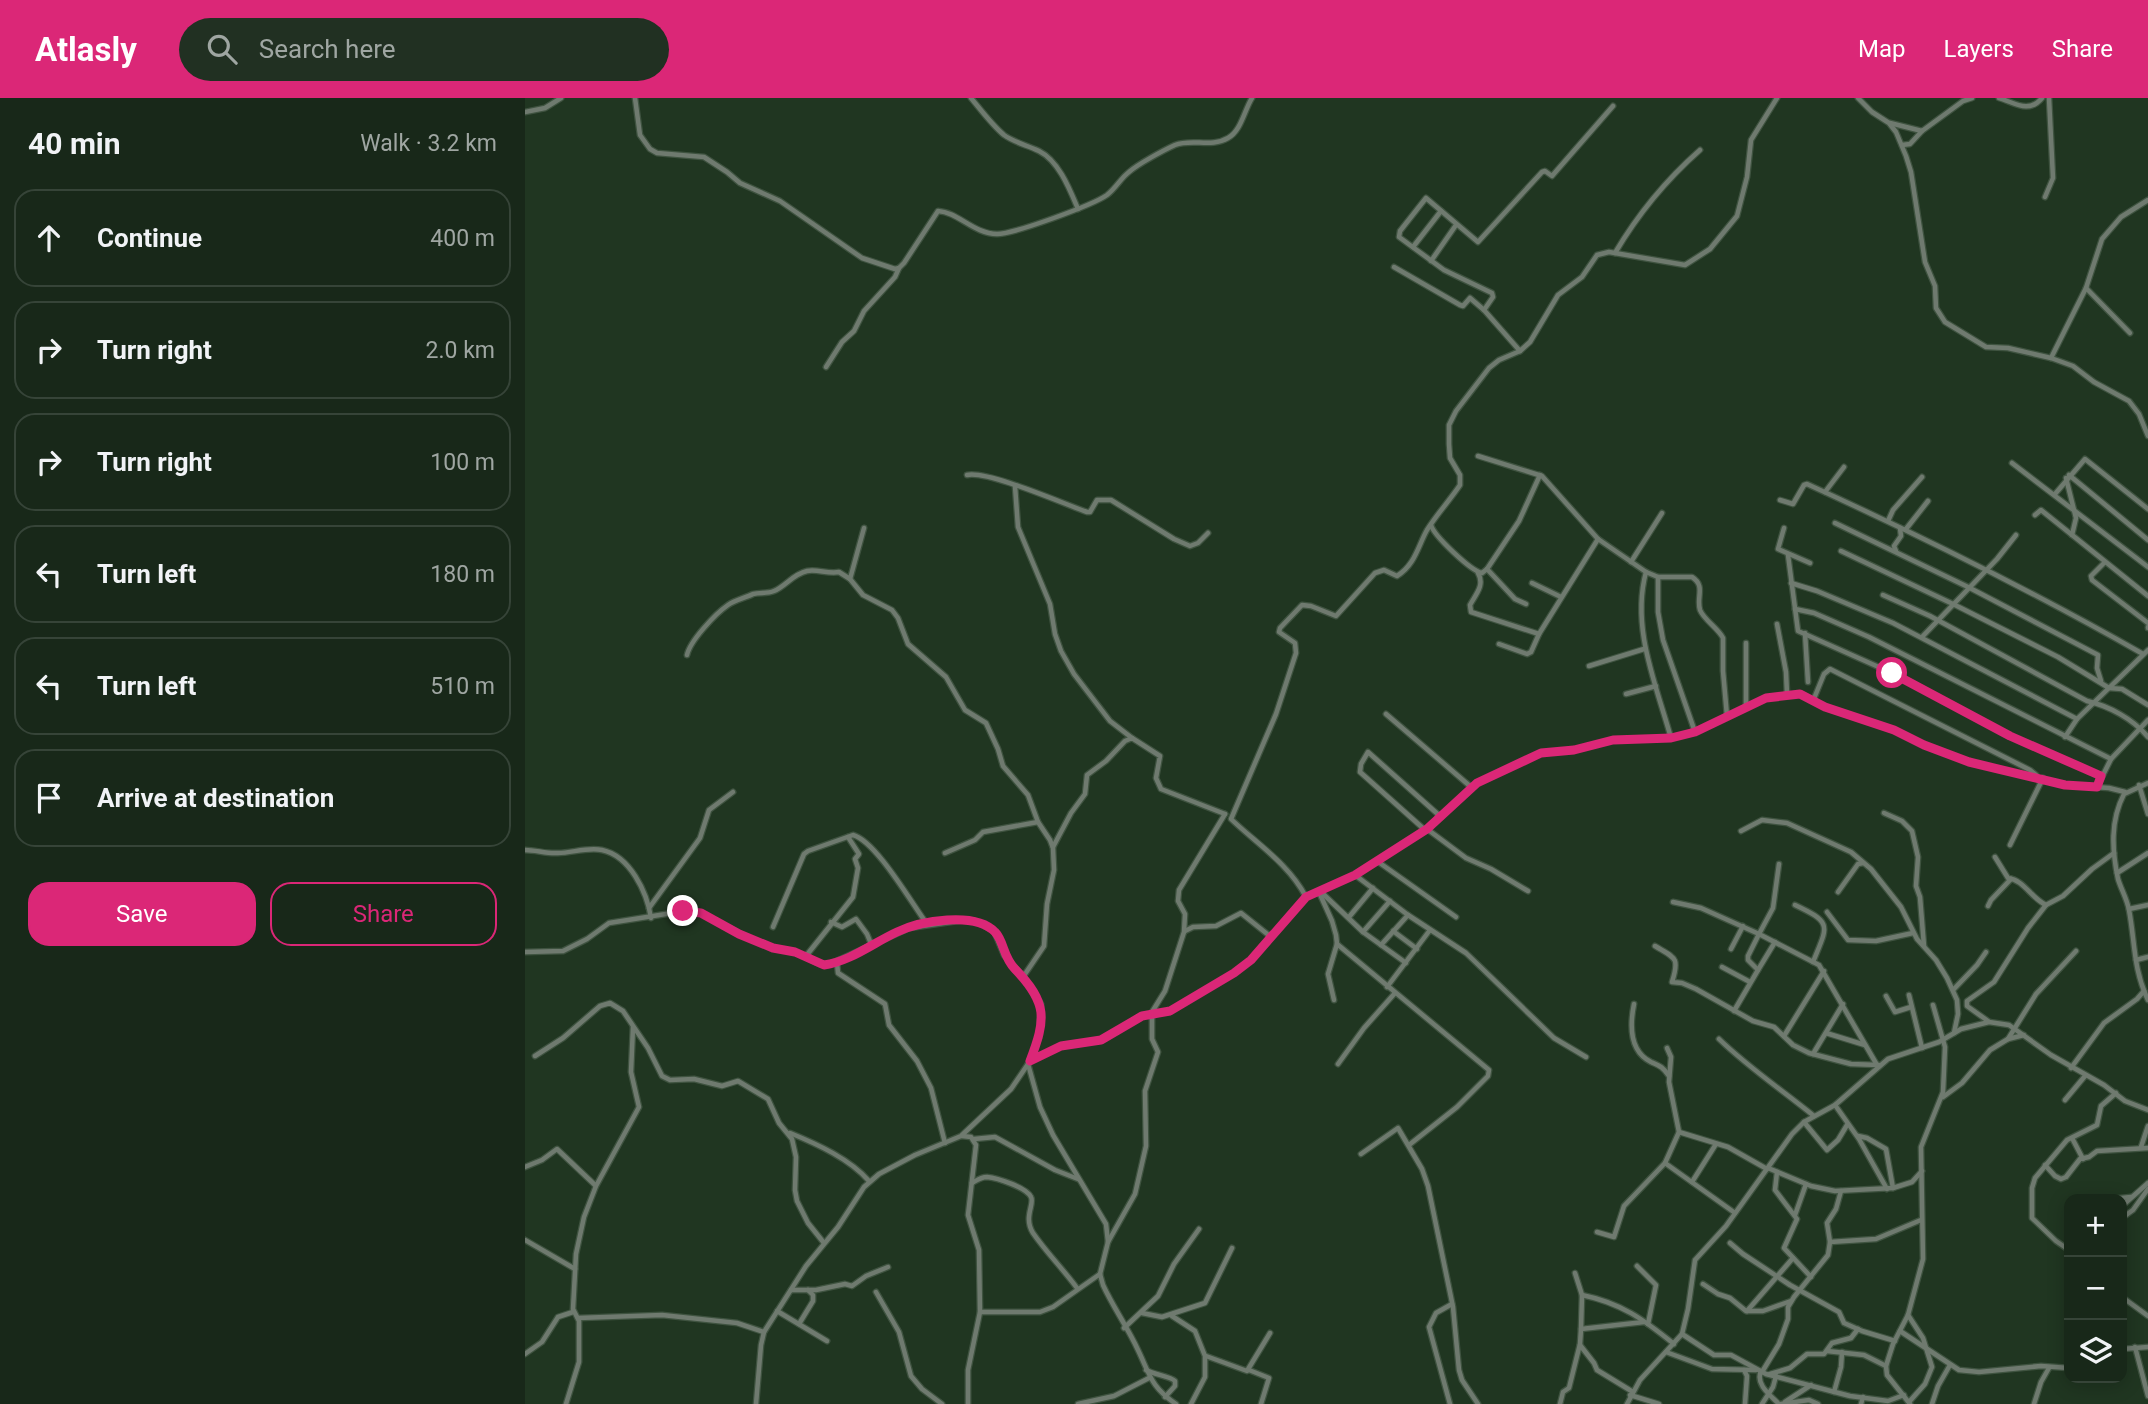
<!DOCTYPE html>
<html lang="en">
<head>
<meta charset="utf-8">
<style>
  body { margin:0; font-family:Roboto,sans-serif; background:#213022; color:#f1f3f6 }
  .controls { position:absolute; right:21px; bottom:21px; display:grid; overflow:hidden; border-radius:14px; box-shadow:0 4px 18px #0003 }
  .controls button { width:63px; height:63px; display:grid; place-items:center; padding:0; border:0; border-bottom:2px solid #364438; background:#182819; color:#f1f3f6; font:35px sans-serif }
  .stop { position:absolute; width:21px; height:21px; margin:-16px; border:5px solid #db2777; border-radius:50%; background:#fff }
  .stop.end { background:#db2777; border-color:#fff; box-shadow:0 2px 7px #0008 }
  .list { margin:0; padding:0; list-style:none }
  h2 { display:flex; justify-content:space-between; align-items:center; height:91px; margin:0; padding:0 28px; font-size:30px }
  h2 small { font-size:23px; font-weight:400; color:#9fa6a2 }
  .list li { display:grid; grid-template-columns:46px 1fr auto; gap:21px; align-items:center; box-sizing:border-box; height:98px; margin:0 14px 14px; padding:0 14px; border:2px solid #364438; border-radius:21px }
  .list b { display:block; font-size:26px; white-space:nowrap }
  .list em { font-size:23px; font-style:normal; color:#9fa6a2 }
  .actions { display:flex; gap:14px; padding:21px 28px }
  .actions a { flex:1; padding:16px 0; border:2px solid #db2777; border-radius:21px; text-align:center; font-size:24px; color:#db2777 }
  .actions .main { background:#db2777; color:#fff }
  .icon { flex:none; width:38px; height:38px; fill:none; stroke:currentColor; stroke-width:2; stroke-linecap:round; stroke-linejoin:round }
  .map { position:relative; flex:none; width:1623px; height:1306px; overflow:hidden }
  header { display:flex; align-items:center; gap:42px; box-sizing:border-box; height:98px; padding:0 35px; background:#db2777; color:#fff }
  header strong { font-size:33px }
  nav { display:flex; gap:38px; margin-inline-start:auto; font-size:24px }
  .search { width:490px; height:63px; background:#213022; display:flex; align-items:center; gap:18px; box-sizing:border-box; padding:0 24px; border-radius:38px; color:#9fa6a2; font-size:26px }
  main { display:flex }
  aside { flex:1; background:#182819 }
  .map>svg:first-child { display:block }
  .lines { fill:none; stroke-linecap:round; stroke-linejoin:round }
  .minor-casing { stroke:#3f5340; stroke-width:7 }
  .minor { stroke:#6f7a6f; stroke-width:4.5 }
  .route { stroke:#db2777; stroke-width:9 }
</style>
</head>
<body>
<header>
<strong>Atlasly</strong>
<div class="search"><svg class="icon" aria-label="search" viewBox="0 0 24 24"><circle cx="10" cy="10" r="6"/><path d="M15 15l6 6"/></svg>Search here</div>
<nav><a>Map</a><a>Layers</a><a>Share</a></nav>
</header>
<main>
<aside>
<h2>40 min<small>Walk · 3.2 km</small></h2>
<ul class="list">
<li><svg class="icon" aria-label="ahead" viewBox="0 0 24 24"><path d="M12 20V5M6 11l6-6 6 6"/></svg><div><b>Continue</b></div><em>400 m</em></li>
<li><svg class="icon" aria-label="right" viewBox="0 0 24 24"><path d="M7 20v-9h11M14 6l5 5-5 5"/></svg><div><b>Turn right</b></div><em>2.0 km</em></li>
<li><svg class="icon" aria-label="right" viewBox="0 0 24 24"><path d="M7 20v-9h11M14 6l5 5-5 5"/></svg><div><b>Turn right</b></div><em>100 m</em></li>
<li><svg class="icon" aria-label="left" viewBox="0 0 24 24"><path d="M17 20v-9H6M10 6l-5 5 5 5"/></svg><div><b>Turn left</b></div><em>180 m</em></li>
<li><svg class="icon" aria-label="left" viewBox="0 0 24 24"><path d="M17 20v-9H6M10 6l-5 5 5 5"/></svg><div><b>Turn left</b></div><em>510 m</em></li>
<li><svg class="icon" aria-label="arrive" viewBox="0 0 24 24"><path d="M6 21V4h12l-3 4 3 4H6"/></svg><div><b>Arrive at destination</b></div></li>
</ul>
<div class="actions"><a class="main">Save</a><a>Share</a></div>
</aside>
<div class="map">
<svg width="1623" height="1306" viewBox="0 0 1623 1306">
  <rect width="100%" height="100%" fill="#203621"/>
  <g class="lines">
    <!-- minor casing -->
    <g class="minor-casing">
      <g id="minor">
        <path d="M110 0 115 37 125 51 132 55 179 59 202 74 215 85 255 103 337 160 370 171 374 170 379 165 413 113C433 114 449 136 472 136 489 136 568 107 582 97 591 90 596 80 604 74 613 66 639 52 650 47 667 40 686 50 703 40 716 33 719 13 727 0"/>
        <path d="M446 0C456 12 467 27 479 37 490 45 502 47 514 53 534 63 545 92 553 111"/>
        <polyline points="1333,0 1347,14 1364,25 1371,34 1381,58 1386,74 1400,164 1410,188 1411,210 1420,224 1461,249 1483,250 1526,260 1548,268 1569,284 1604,303 1614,316 1623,338"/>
        <path d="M1474 0C1490 5 1504 16 1517 0"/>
        <polyline points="0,14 20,10 36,0"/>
        <polyline points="1365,25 1397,33 1438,3 1447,0"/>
        <polyline points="1377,47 1385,46 1397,33"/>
        <polyline points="1520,99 1528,80 1524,0"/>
        <polyline points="888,149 916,113"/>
        <path d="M1090 155C1113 116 1141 82 1175 52"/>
        <polyline points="906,163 931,127"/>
        <polyline points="869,169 935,207 938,208 945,200 959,212 995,253"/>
        <polyline points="1561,190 1605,235"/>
        <polyline points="959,212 968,199 967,195 919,172 874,139 875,133 901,100 953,144 1017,74 1020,73 1027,78 1088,8"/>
        <polyline points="1526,260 1561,190 1577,141 1596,119 1623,102"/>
        <polyline points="301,269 317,244 329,233 339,213 370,179 374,170"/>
        <path d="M953 358 1017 378 1073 441 1121 474 1133 479H1167C1181 488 1171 499 1175 512 1179 522 1193 530 1198 540V573L1202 618"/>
        <polyline points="1487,365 1623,469"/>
        <path d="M442 377C462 372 539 406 562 414H565L572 402H586L649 441 665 448 673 445 683 435"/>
        <polyline points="1544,377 1623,442"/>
        <polyline points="1541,380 1551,420 1547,437"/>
        <polyline points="490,388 493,429 525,506 530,536 536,553 549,576 585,623 607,640"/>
        <polyline points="1300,394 1319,369"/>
        <polyline points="1530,396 1560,361 1623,411"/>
        <path d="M1255 402 1268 406 1279 387 1282 386C1396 438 1509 494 1618 556"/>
        <polyline points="1510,417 1516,412 1623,498"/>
        <polyline points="1363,423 1368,412 1397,379"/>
        <polyline points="1310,425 1443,489 1573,557 1572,570 1576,583"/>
        <path d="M906 427C909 438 946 473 957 475L962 471 994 423 1015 377"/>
        <polyline points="339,430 325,481 338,497 367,512 373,520 383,546 421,579 440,612 461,625 473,651 478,668 503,697 513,724 525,742 528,750 529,772 522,806 519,848 498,879"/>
        <polyline points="1259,430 1253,451 1285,465"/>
        <polyline points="1381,431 1403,403"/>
        <polyline points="1316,453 1428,506 1533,559 1584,590 1597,591 1623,607"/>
        <polyline points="1371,453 1369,448 1376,438 1375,430"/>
        <polyline points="1263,457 1273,533 1376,579 1485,638 1576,678"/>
        <polyline points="1106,464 1137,415"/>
        <polyline points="1580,464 1566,478 1567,482 1623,525"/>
        <polyline points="962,471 990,501 1001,506"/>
        <path d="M1121 474C1106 530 1131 586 1146 640"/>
        <path d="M953 475C960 487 951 496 945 507L946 514 1014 536"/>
        <polyline points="1133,479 1133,514 1138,542 1170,634"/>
        <polyline points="1007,485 1036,499"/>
        <polyline points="1266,485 1292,493 1368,525 1552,621"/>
        <path d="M1358 497 1405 518 1562 603C1584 608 1608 621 1623 639"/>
        <polyline points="1270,511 1289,515 1344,539 1586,661"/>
        <polyline points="1252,526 1261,574 1262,596"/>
        <polyline points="1623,529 1623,530"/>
        <polyline points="1280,535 1283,584"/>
        <polyline points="1397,539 1472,461 1491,437"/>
        <polyline points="1221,545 1221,608"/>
        <polyline points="974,546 1002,556 1006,554 1014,536 1073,441"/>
        <path d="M162 557C165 543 190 516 203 507 210 502 220 500 228 496 235 494 242 496 249 493 261 488 268 476 282 473 292 471 303 476 314 474L325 481"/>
        <polyline points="1064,568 1119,551"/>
        <polyline points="1101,596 1131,588"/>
        <polyline points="1288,603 1299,576 1305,571 1505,672 1511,677"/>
        <polyline points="861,616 946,689"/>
        <polyline points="1540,639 1552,621 1623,552"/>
        <path d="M1623 685 1599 696C1585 723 1587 752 1593 781 1596 791 1602 801 1604 812 1610 843 1608 871 1623 902"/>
        <polyline points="1614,687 1623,716"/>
        <polyline points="1572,689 1586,661 1623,622"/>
        <polyline points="1359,715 1377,723 1387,733 1393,759 1391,788 1395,799 1399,848"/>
        <polyline points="902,731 941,760 966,771 1003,793"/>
        <polyline points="900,732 835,674 836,666 843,654 916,719"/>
        <polyline points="1216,733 1237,722 1262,725 1326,754 1346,771 1376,809 1392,841 1411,862 1422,880 1432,902 1433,916 1429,935"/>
        <polyline points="1485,747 1518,680"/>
        <polyline points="528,749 546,715 560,696 562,677 581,663 600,643 607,640 635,658 631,680 636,691 700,716"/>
        <path d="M0 752C11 752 22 756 33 755 47 755 62 749 77 752 105 758 122 794 126 820"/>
        <polyline points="420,755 450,742 458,734 513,724"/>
        <path d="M1470 759 1483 780C1499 782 1506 800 1521 807"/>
        <polyline points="852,763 931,819"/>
        <polyline points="1254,766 1248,810 1234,836 1294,867 1352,967"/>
        <polyline points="1592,775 1623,755"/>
        <polyline points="830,777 883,817 941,855 1029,940 1061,959"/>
        <polyline points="795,793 838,834 881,865"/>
        <polyline points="794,794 807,823 811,837 812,846 803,876 809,902"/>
        <polyline points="1313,794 1333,766 1338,765"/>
        <path d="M781 799C764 766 731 745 706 721L751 616 771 555 770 545 754 534 755 530 777 507 786 508 811 518 850 475 859 472 872 478C890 467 893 448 902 432 912 416 925 402 935 387V377L925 360 924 346V327L931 313 964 270 974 262 995 253 1005 244 1033 197 1057 179 1072 157 1084 154 1160 167 1185 151 1212 118 1222 79 1226 42 1252 0"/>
        <polyline points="1148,804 1176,810 1234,836 1223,858 1223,862 1233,872 1209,913"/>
        <path d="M1270 807C1308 825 1303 827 1288 864"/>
        <polyline points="1463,808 1466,802 1486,781"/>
        <polyline points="124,810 175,740 184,712 208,694"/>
        <polyline points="1604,811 1623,807"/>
        <polyline points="1302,814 1323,842 1351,843 1388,835"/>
        <polyline points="824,819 848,790"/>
        <polyline points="306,824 317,829 331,821 342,836 347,848"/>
        <path d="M248 829 279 756 283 753 328 737C351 743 387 806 402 826"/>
        <polyline points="660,833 668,829 691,828 716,815 746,839"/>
        <polyline points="868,833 892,851"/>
        <polyline points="838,834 865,803"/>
        <polyline points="812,846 964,972 963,978 932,1009 884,1047"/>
        <polyline points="856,847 883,817"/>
        <path d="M1130 848C1150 860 1155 859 1147 884L1157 885 1171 891 1228 923 1249 929 1268 947 1284 955 1326 966 1354 967"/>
        <polyline points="1206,851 1218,828"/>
        <polyline points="0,854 38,853 62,841 84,825 166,812 182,818 223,840 248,850 270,854 295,866 303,867 384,830 439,822 450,823 469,833 479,857 498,879 516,906 514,940 503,966 486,991 436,1038 390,1057 354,1076 339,1089 313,1129 281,1168 239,1234 236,1247 231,1306"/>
        <polyline points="281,858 328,799 333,770 330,761 334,756 323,739"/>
        <polyline points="1611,862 1623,859"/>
        <polyline points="312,865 313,875 360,906 364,927 392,963 406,990 420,1045"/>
        <polyline points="1197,869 1225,884"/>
        <polyline points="1233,872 1250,844"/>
        <polyline points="862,889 905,832"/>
        <polyline points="1428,892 1452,867 1461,854"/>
        <polyline points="1384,897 1397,950"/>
        <polyline points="1361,898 1370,914 1386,909"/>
        <path d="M1109 906C1105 926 1104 953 1126 964 1135 968 1138 969 1144 978"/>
        <polyline points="1463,923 1442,908 1442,903 1469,884 1503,830 1521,807 1538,798 1567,771 1589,755"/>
        <polyline points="1301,935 1340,947"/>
        <polyline points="1259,938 1299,873"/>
        <path d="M1194 941C1224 970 1257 992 1289 1018"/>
        <polyline points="1483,941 1511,896 1551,853"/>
        <polyline points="1288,956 1318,906"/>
        <polyline points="10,958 38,940 75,908 85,905 98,913 123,950 137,978 145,982 169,981 197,988 213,983 243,1001 254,1025 267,1041 271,1059 270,1092 272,1103 283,1125 299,1145"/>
        <polyline points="505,963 536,948 576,942 617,918 645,913 709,875 726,862 781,799 830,777 902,731 952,685 1016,655 1049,652 1088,642 1146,640 1170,634 1241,600 1275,596 1300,609 1369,632 1399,647 1444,664 1540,687 1584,690 1600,694"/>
        <path d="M503 966 515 1009 528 1037 581 1126 583 1144 575 1176 578 1187C588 1209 603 1230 613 1252 625 1277 626 1289 651 1306"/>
        <polyline points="813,966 839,930 870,895"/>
        <polyline points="1546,970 1579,925 1612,901 1619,893"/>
        <polyline points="1418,999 1437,985 1465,952 1483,941 1499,937"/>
        <polyline points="1540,1002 1560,978"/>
        <polyline points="1310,1007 1334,1041 1362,1091"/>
        <polyline points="1279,1024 1302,1052 1313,1042 1322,1027"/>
        <polyline points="1154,1034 1203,1049 1242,1071"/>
        <path d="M265 1035C292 1046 325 1061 344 1083"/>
        <polyline points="437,1038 446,1039 451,1047 443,1117 454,1152 455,1214 443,1272 443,1306"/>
        <polyline points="1333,1038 1342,1040 1361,1051 1368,1090"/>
        <polyline points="1547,1040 1558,1061"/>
        <polyline points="449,1041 470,1039 530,1072 553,1081"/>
        <polyline points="1616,1049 1623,1028"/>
        <polyline points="836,1056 873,1030 897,1071 903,1088 928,1209 934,1272 937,1282 953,1306"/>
        <polyline points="1140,1065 1210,1115"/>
        <polyline points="1520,1067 1530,1078 1536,1081 1541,1079 1555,1061 1564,1059 1572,1053 1623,1050"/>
        <polyline points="0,1069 17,1062 32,1051 70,1087"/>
        <polyline points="1243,1070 1286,1088 1310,1093 1368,1090 1387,1084 1397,1073"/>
        <polyline points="1252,1074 1250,1092 1272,1121 1259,1150 1286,1179"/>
        <polyline points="1167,1084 1191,1046"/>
        <path d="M447 1085C452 1082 456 1079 462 1079 472 1080 501 1089 506 1099 510 1106 498 1119 508 1135 521 1154 538 1171 552 1190"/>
        <polyline points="1587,1101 1606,1099"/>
        <polyline points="1597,1108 1623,1085"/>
        <polyline points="1270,1117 1281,1086"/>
        <polyline points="1597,1120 1608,1112 1623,1091"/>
        <polyline points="1072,1134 1089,1139 1099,1108 1140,1065 1154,1034 1144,984 1146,959 1142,950"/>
        <polyline points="0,1142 50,1171"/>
        <polyline points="583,1144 610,1096 621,1048 620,993 633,954 627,941 627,914 640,893 659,834 660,816 653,803 654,792 700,716"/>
        <polyline points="1305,1144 1351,1141 1396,1122"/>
        <polyline points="1205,1145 1218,1156 1265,1187 1314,1214 1319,1225 1337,1233 1370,1243"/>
        <polyline points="1544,1152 1531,1143 1507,1120 1507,1090 1510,1080 1542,1042 1572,1027 1576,1008 1591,995"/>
        <polyline points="1112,1168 1131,1187 1123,1226"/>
        <polyline points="1178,1186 1193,1196 1205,1200 1221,1213 1238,1213 1266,1203"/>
        <polyline points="266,1192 291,1192 320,1186 327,1188 341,1178 363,1169"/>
        <polyline points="351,1194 374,1234 386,1278 397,1291 417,1306"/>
        <path d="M1057 1197C1096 1205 1118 1221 1149 1246"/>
        <polyline points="1597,1199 1623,1218"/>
        <polyline points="252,1213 302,1243"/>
        <polyline points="1222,1213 1268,1160"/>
        <polyline points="455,1214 515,1214 528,1209 575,1176"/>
        <polyline points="617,1215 637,1219 680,1205 707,1150"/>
        <polyline points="1383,1217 1398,1240 1407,1269 1400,1286 1384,1304"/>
        <polyline points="647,1218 670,1233 680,1258 680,1279 666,1306"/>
        <polyline points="53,1220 137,1217 212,1225 239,1234"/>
        <polyline points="274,1226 288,1203 288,1197 283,1192"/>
        <polyline points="599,1230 633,1198 649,1166 674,1131"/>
        <polyline points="1056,1231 1119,1224"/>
        <polyline points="1375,1233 1434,1272 1454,1274 1516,1268 1544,1270"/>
        <polyline points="1157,1236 1189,1257 1206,1257 1241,1276 1325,1298 1363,1303 1379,1297"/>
        <polyline points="1055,1247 1069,1265 1072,1272 1108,1294"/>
        <polyline points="1610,1249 1623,1298"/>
        <polyline points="1597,1251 1623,1249"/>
        <polyline points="1302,1253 1339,1257 1361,1268"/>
        <polyline points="1141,1254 1187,1271 1231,1272"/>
        <polyline points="0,1256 17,1244 33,1219 48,1214"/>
        <polyline points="681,1258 722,1273 745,1235"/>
        <path d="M621 1272C630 1277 645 1278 650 1283V1288L640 1299"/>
        <polyline points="724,1272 744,1280 736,1306"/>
        <polyline points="1219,1272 1222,1278 1220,1306"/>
        <path d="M1236 1273C1230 1286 1245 1297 1254 1306"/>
        <polyline points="1237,1274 1254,1246 1263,1221 1263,1209 1269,1199 1303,1157 1305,1144 1302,1125 1311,1111 1316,1093"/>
        <polyline points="1245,1276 1265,1270 1282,1256 1299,1256 1307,1245 1326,1240 1333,1231"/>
        <polyline points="1309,1294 1316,1269 1317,1254"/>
        <polyline points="1105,1297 1134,1306"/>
        <polyline points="1260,1304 1286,1287"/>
        <polyline points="41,1306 54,1264 54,1223 48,1211 51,1156 59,1119 71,1088 114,1009 106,974 108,929"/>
        <polyline points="553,1306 589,1298 624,1280"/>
        <polyline points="925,1306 904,1229 911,1215 927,1206"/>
        <polyline points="1035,1306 1038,1294 1044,1290 1055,1246 1056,1231 1057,1197 1050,1175"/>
        <polyline points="1102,1306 1115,1282 1157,1236 1163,1211 1170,1162 1201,1128 1267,1036 1279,1024 1310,1007 1363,961 1414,944 1436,931 1464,924 1484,927 1526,957 1579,987 1600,1003 1623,1012"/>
        <polyline points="1237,1306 1248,1289 1251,1278"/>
        <polyline points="1256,1306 1284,1302 1293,1306"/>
        <polyline points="1336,1306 1338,1299"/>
        <polyline points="1385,1306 1362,1277 1361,1268 1368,1246 1383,1217 1398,1161 1396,1049 1418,994 1420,949 1408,907"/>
        <polyline points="1407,1306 1413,1288 1425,1267"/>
        <polyline points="1509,1306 1516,1284 1524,1270"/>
      </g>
    </g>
    <!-- minor -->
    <use href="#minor" class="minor"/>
  </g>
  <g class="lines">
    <!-- route -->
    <path class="route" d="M158 813 176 815 214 836 248 850 270 854 299 867C326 863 348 845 372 834 395 823 450 813 470 834 479 843 478 859 490 871 523 905 521 921 505 963L536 948 576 942 617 918 645 913 709 875 726 862 781 799 830 777 902 731 952 685 1016 655 1049 652 1088 642 1146 640 1170 634 1241 600 1275 596 1300 609 1369 632 1399 647 1444 664 1540 687 1572 689 1576 678 1485 638 1367 575"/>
  </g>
</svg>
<div class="controls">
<button>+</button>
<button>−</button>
<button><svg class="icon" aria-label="layers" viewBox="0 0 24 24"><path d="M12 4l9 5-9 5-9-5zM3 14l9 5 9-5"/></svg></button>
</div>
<div class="stop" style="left:1367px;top:575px"></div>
<div class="stop end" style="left:158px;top:813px"></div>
</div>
</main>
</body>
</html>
